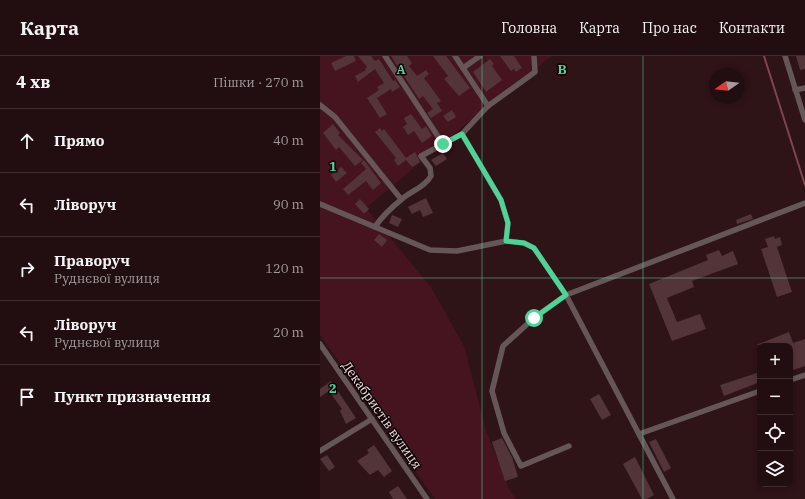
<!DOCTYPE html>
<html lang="uk">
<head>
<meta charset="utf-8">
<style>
  body { margin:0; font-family:"IBM Plex Serif",serif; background:#2e1c1f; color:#f1f3f6 }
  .controls { position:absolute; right:12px; bottom:12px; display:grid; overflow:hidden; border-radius:8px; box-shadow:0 2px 6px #0003 }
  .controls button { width:36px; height:36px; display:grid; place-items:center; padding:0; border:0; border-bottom:1px solid #3f2e31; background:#220e11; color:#f1f3f6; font:20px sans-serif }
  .compass { position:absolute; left:389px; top:12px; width:36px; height:36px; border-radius:50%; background:#220e11; box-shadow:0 2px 6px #0003; rotate:256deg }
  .stop { position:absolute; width:12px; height:12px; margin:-9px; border:3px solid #4ed399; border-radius:50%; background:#fff }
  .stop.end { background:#4ed399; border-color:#fff; box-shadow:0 1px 4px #0008 }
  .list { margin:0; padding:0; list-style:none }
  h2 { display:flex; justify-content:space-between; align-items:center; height:52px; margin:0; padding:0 16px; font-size:17px }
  h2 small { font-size:13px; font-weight:400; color:#a29c9f }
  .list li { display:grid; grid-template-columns:26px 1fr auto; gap:12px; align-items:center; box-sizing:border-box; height:64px; padding:0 16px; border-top:1px solid #3f2e31 }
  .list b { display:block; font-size:15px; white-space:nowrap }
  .list p { margin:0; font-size:13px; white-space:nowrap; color:#a29c9f }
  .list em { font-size:13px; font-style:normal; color:#a29c9f }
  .icon { flex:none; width:22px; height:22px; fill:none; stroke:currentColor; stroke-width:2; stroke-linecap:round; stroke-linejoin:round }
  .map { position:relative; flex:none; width:485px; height:443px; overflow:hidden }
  header { display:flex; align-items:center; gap:24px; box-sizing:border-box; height:56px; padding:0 20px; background:#220e11; border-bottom:1px solid #3f2e31 }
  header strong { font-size:19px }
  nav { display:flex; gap:22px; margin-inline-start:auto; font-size:14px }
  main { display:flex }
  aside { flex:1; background:#220e11 }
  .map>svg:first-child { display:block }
  .green { fill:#45141e }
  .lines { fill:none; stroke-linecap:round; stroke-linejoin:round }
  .stream { stroke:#81444d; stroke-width:2 }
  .building { fill:#533438 }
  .street { stroke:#655657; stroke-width:5.5 }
  .route { stroke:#4ed399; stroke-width:5 }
  .grid { fill:none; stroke:#4ed399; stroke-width:1; stroke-opacity:0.55 }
  .labels { text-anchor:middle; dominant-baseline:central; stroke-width:3; stroke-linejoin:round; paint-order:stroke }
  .street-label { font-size:13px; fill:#f0dcde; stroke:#0e0405 }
  .grid-label { font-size:13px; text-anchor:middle; font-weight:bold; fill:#4ed399; stroke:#0e0405; stroke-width:3; stroke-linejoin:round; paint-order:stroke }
</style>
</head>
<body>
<header>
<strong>Карта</strong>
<nav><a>Головна</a><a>Карта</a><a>Про нас</a><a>Контакти</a></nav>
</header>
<main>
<aside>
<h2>4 хв<small>Пішки · 270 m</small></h2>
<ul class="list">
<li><svg class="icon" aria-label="ahead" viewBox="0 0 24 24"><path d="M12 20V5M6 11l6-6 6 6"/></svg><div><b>Прямо</b></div><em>40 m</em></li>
<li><svg class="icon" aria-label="left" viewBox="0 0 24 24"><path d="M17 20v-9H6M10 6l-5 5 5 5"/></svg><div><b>Ліворуч</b></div><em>90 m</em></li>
<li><svg class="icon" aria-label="right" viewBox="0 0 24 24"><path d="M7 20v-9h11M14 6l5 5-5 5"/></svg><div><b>Праворуч</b><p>Руднєвої вулиця</p></div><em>120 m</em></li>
<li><svg class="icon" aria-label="left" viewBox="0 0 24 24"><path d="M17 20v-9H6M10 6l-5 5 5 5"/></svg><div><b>Ліворуч</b><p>Руднєвої вулиця</p></div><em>20 m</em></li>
<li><svg class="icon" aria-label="arrive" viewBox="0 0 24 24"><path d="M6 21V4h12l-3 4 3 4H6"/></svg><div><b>Пункт призначення</b></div></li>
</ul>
</aside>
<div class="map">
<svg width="485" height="443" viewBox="0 0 485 443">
  <rect width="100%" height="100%" fill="#2e1317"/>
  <!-- green -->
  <polygon class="green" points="0,0 232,0 168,50 46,152 111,231 144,290 166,374 189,433 196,443 115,443 0,279"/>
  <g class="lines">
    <!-- stream -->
    <polyline class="stream" points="444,0 485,129"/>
  </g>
  <!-- building -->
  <g class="building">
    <polygon points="26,0 34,0 36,5 15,15 11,7"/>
    <polygon points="38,0 51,0 55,5 59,3 73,25 75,24 80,31 72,36 71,33 57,42 67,58 60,62 47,42 59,34 57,31 64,27 55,13 38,26 35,20 46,14 45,13 47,11"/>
    <polygon points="71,0 87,0 92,7 89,10 97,20 106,14 109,18 104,22 121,45 117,47 122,55 111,62 107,57 113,53 103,40 99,43"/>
    <polygon points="113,0 126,0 150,32 139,40 124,23 128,20"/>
    <polygon points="180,0 194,0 202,12 196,16 194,13 191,15"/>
    <polygon points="476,0 485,0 485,13 480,14"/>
    <polygon points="170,3 174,8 172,10 182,24 166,36 153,16"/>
    <polygon points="132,54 136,61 128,66 123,60"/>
    <polygon points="91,58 102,73 106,70 112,80 102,87 94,75 88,79 83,71 87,68 84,62"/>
    <polygon points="13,68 20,77 18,79 43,104 35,110 19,91 16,94 3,77"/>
    <polygon points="60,72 62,75 64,73 86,102 95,96 100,106 92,111 86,104 78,110 74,104 76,102 55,76"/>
    <polygon points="123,97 127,103 116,110 111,104"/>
    <polygon points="44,104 61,127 53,134 46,125 28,139 23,133 46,113 41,107"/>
    <polygon points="21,111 27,117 16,126 11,119"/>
    <polygon points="106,142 113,157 103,161 100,154 92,158 88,151"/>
    <polygon points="40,143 49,153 44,158 35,148"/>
    <polygon points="431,158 433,163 417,168 416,164"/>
    <polygon points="72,159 82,163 78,171 69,167"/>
    <polygon points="59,178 67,184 62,191 54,184"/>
    <polygon points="454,180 455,183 460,181 462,189 457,191 472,236 457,241 441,193 448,191 445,183"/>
    <polygon points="399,194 402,200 413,195 418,208 372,225 374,231 347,242 357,266 380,258 386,273 352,285 329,228 388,204 386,199"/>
    <polygon points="469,276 473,287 485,283 485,310 470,315 470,290 436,289"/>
    <polygon points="440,316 440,326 404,340 400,329"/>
    <polygon points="11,325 36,362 26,368 20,355 22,353 9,335 0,341 0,333"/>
    <polygon points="279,338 291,359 282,364 270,343"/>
    <polygon points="182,382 192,401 198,421 185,425 172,386"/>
    <polygon points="336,383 351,412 344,416 329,386"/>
    <polygon points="54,389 72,415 64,421 58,414 50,419 37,405 49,397 47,394"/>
    <polygon points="7,399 15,411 9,415 0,403"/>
    <polygon points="315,401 334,439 327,443 322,443 303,408"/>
    <polygon points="78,430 87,443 73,443 69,436"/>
  </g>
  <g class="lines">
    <!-- street -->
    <g class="street">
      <polyline points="65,0 123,88"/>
      <polyline points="135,0 168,50"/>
      <polyline points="465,0 485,64"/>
      <polyline points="143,12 160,0"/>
      <polyline points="475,34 485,32"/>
      <polyline points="0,49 15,61 81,143"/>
      <polyline points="0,148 110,194 137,195 186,185 188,167 181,144 142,78"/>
      <path d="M55 171C62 160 72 151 82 143 91 135 105 131 111 120L110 112 101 100 142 78 168 50 215 16 214 0"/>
      <polyline points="186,185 204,187 214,192 246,239 353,443"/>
      <polyline points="0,288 107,443"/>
      <polyline points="470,324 485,319"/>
      <polyline points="319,378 440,335"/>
      <polyline points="249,390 201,410 184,377 172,335 183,290 214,262 246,239 485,147"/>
      <polyline points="0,395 52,363"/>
    </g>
  </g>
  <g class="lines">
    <!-- route -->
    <polyline class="route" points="123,88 142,78 181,144 188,167 186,185 204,187 214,192 246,239 214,262"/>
  </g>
  <!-- grid -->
  <path class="grid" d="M162 0V443M323 0V443M0 222H485"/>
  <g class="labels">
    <!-- street labels -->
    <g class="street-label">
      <text transform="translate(62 359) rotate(55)">Декабристів вулиця</text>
    </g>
  </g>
  <g class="grid-label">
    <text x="81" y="18">A</text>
    <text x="242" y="18">B</text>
    <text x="13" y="115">1</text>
    <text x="13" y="337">2</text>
  </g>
</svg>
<div class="controls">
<button>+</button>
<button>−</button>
<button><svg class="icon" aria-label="locate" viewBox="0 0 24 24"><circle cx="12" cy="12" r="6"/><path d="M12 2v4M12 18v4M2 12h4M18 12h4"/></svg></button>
<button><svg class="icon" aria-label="layers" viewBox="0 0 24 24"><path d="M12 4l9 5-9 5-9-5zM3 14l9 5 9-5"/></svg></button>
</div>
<svg class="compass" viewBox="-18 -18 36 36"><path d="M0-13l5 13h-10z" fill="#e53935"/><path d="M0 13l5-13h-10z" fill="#a29c9f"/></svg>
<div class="stop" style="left:214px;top:262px"></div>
<div class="stop end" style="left:123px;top:88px"></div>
</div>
</main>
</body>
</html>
